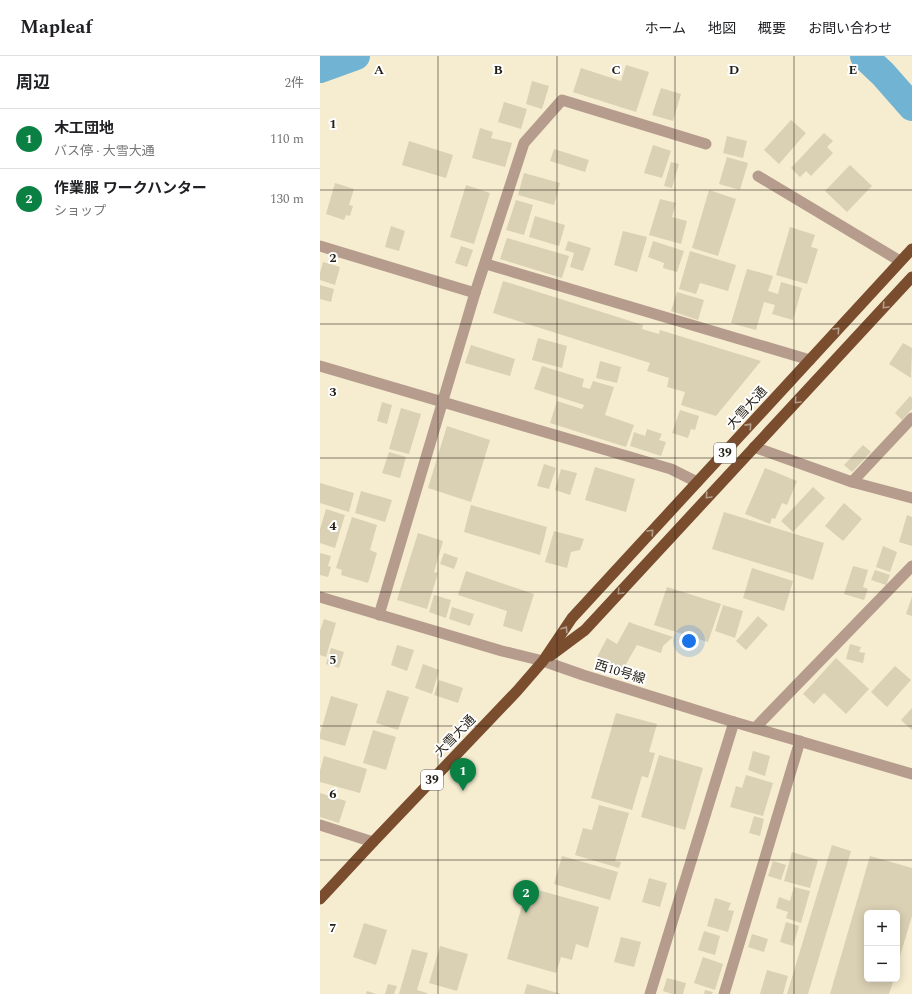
<!DOCTYPE html>
<html lang="ja">
<head>
<meta charset="utf-8">
<style>
  body { margin:0; font-family:Spectral,"Noto Sans JP",serif; background:#f2f2f2; color:#202124 }
  .controls { position:absolute; right:12px; bottom:12px; display:grid; overflow:hidden; border-radius:6px; box-shadow:0 2px 10px #0003 }
  .controls button { width:36px; height:36px; display:grid; place-items:center; padding:0; border:0; border-bottom:1px solid #e0e0e0; background:#fff; color:#202124; font:20px sans-serif }
  .you { position:absolute; left:369px; top:585px; width:14px; height:14px; margin:-10px; border:3px solid #fff; border-radius:50%; background:#1a73e8; box-shadow:0 0 0 6px #1a73e833 }
  .badge { display:grid; place-items:center; width:26px; height:26px; border-radius:50%; background:#0b8043; color:#fff; font-size:13px; font-weight:700 }
  .pin { position:absolute; translate:-50% -33px; filter:drop-shadow(0 1px 2px #0008) }
  .pin::after { content:''; position:absolute; top:21px; width:14px; height:12px; background:inherit; clip-path:polygon(0 0,100% 0,50% 100%) }
  .list { margin:0; padding:0; list-style:none }
  h2 { display:flex; justify-content:space-between; align-items:center; height:52px; margin:0; padding:0 16px; font-size:17px }
  h2 small { font-size:13px; font-weight:400; color:#757577 }
  .list li { display:grid; grid-template-columns:26px 1fr auto; gap:12px; align-items:center; box-sizing:border-box; height:60px; padding:0 16px; border-top:1px solid #e0e0e0 }
  .list b { display:block; font-size:15px; white-space:nowrap }
  .list p { margin:0; font-size:13px; white-space:nowrap; color:#757577 }
  .list em { font-size:13px; font-style:normal; color:#757577 }
  .map { position:relative; flex:none; width:592px; height:938px; overflow:hidden }
  header { display:flex; align-items:center; gap:24px; box-sizing:border-box; height:56px; padding:0 20px; background:#fff; border-bottom:1px solid #e0e0e0 }
  header strong { font-size:19px }
  nav { display:flex; gap:22px; margin-inline-start:auto; font-size:14px }
  main { display:flex }
  aside { flex:1; background:#fff }
  .map>svg:first-child { display:block }
  .lines { fill:none; stroke-linecap:round; stroke-linejoin:round }
  .river { stroke:#70b3d3; stroke-width:28 }
  .building { fill:#dad0b4 }
  .minor { stroke:#b59c8d; stroke-width:11 }
  .tertiary { stroke:#b59c8d; stroke-width:11 }
  .trunk { stroke:#7a4d2e; stroke-width:11 }
  .oneway { stroke:#b69d8c }
  .grid { fill:none; stroke:#221e14; stroke-width:1; stroke-opacity:0.55 }
  .labels { text-anchor:middle; dominant-baseline:central; stroke-width:4; stroke-linejoin:round; paint-order:stroke }
  .shield { fill:#fff; stroke:#64625a; stroke-width:1 }
  .shield-label { font-size:12px; font-weight:bold; fill:#221e14 }
  .street-label { font-size:13px; fill:#221e14; stroke:#fff }
  .grid-label { font-size:13px; text-anchor:middle; font-weight:bold; fill:#221e14; stroke:#fff; stroke-width:4; stroke-linejoin:round; paint-order:stroke }
</style>
</head>
<body>
<header>
<strong>Mapleaf</strong>
<nav><a>ホーム</a><a>地図</a><a>概要</a><a>お問い合わせ</a></nav>
</header>
<main>
<aside>
<h2>周辺<small>2件</small></h2>
<ul class="list">
<li><span class="badge">1</span><div><b>木工団地</b><p>バス停 · 大雪大通</p></div><em>110 m</em></li>
<li><span class="badge">2</span><div><b>作業服 ワークハンター</b><p>ショップ</p></div><em>130 m</em></li>
</ul>
</aside>
<div class="map">
<svg width="592" height="938" viewBox="0 0 592 938">
  <rect width="100%" height="100%" fill="#f6ecd0"/>
  <g class="lines">
    <!-- river -->
    <g class="river">
      <polyline points="544,0 563,18 592,51"/>
      <polyline points="0,13 36,0"/>
    </g>
  </g>
  <!-- building -->
  <g class="building">
    <polygon points="306,9 329,16 316,56 253,36 261,12 301,25"/>
    <polygon points="212,25 229,30 222,53 206,48"/>
    <polygon points="341,32 361,38 353,65 332,59"/>
    <polygon points="184,46 207,53 201,73 178,66"/>
    <polygon points="471,64 486,77 459,108 444,94"/>
    <polygon points="160,72 173,76 171,82 192,87 185,111 152,102"/>
    <polygon points="504,77 513,85 507,91 513,97 491,120 486,115 480,121 471,112"/>
    <polygon points="407,80 427,85 423,102 403,97"/>
    <polygon points="89,85 133,99 126,122 82,109"/>
    <polygon points="333,89 351,95 342,122 324,117"/>
    <polygon points="234,93 269,104 265,116 230,105"/>
    <polygon points="407,101 428,107 420,134 399,128"/>
    <polygon points="351,106 359,108 352,132 344,130"/>
    <polygon points="530,109 552,130 527,156 505,135"/>
    <polygon points="204,117 240,127 234,149 198,139"/>
    <polygon points="15,127 34,133 29,149 33,150 30,160 26,159 24,164 6,158"/>
    <polygon points="146,129 170,137 154,188 130,181"/>
    <polygon points="389,134 416,143 398,200 372,192"/>
    <polygon points="340,143 356,147 352,161 367,165 361,188 329,179"/>
    <polygon points="196,144 213,149 204,179 186,174"/>
    <polygon points="215,160 245,169 239,190 209,181"/>
    <polygon points="71,170 85,175 79,195 65,191"/>
    <polygon points="470,171 495,179 491,191 498,193 487,228 456,219"/>
    <polygon points="303,175 327,181 317,216 294,209"/>
    <polygon points="187,182 249,200 242,222 180,203"/>
    <polygon points="248,185 271,192 263,215 250,211 254,197 245,194"/>
    <polygon points="333,185 364,195 357,216 343,212 344,207 328,201"/>
    <polygon points="141,190 153,194 147,211 135,207"/>
    <polygon points="370,195 416,209 408,235 380,227 376,238 359,233"/>
    <polygon points="3,206 20,211 15,229 0,224 0,217"/>
    <polygon points="427,213 453,220 448,235 458,238 461,226 482,232 473,264 452,258 455,249 444,246 436,274 411,267"/>
    <polygon points="183,225 323,269 322,273 339,278 340,274 441,305 396,360 361,349 365,336 347,331 349,322 327,315 330,307 173,257"/>
    <polygon points="0,229 14,233 11,246 0,243"/>
    <polygon points="357,236 384,244 378,264 351,255"/>
    <polygon points="218,282 247,290 242,312 212,304"/>
    <polygon points="583,287 592,292 591,322 569,308"/>
    <polygon points="151,289 195,303 190,320 145,307"/>
    <polygon points="280,305 301,311 297,327 276,322"/>
    <polygon points="222,310 264,323 262,331 270,333 273,325 294,331 285,359 314,369 306,391 230,367 237,345 262,353 264,349 214,333"/>
    <polygon points="590,340 592,342 592,353 582,364 575,357"/>
    <polygon points="62,346 72,349 67,368 57,365"/>
    <polygon points="81,352 101,358 89,398 69,393"/>
    <polygon points="360,354 379,360 375,374 371,373 368,382 352,377"/>
    <polygon points="127,370 170,384 151,446 108,432"/>
    <polygon points="327,373 342,378 339,384 346,386 341,400 310,390 314,376 325,380"/>
    <polygon points="543,389 551,396 532,416 524,409"/>
    <polygon points="69,396 86,401 80,422 62,417"/>
    <polygon points="224,408 236,412 229,433 217,430"/>
    <polygon points="275,411 315,423 306,456 265,444"/>
    <polygon points="445,412 477,425 467,449 462,447 455,463 452,462 450,468 425,458"/>
    <polygon points="241,413 257,417 250,439 235,434"/>
    <polygon points="0,427 34,437 29,456 0,447"/>
    <polygon points="493,431 505,442 473,476 461,465"/>
    <polygon points="41,435 72,444 65,466 35,457"/>
    <polygon points="524,447 542,463 523,485 505,470"/>
    <polygon points="151,449 227,471 220,499 144,476"/>
    <polygon points="6,453 25,459 15,492 0,487 0,473"/>
    <polygon points="404,456 504,487 493,524 392,493"/>
    <polygon points="587,459 592,461 592,490 579,486"/>
    <polygon points="32,461 57,469 50,494 57,497 48,527 21,519 22,514 16,512"/>
    <polygon points="234,475 264,483 260,494 251,496 247,512 225,506"/>
    <polygon points="98,477 123,485 114,516 118,517 107,553 77,544"/>
    <polygon points="563,490 577,496 570,516 556,511"/>
    <polygon points="0,497 11,500 8,510 11,511 8,521 0,519"/>
    <polygon points="124,497 138,502 134,513 120,508"/>
    <polygon points="533,510 548,514 543,531 548,533 544,544 524,538"/>
    <polygon points="432,512 473,525 464,555 423,542"/>
    <polygon points="555,514 570,519 566,529 551,524"/>
    <polygon points="146,515 214,538 202,576 183,570 187,555 138,539"/>
    <polygon points="347,531 401,548 388,586 334,569"/>
    <polygon points="114,539 131,544 126,562 109,556"/>
    <polygon points="592,541 592,560 586,558"/>
    <polygon points="403,549 423,555 415,582 395,575"/>
    <polygon points="132,551 154,558 150,570 129,563"/>
    <polygon points="438,560 448,569 426,594 416,585"/>
    <polygon points="4,563 16,567 6,601 0,599 0,575"/>
    <polygon points="309,566 314,568 353,581 343,590 341,597 317,589 302,615 277,601 287,582 297,588"/>
    <polygon points="530,588 541,591 539,596 545,597 543,607 526,603"/>
    <polygon points="77,589 94,594 87,615 71,609"/>
    <polygon points="11,592 24,596 19,612 6,608"/>
    <polygon points="516,602 549,633 526,658 504,637 494,648 483,638"/>
    <polygon points="103,608 119,614 112,638 95,632"/>
    <polygon points="575,610 591,624 567,651 551,636"/>
    <polygon points="119,624 143,632 138,647 114,639"/>
    <polygon points="67,634 89,641 78,674 56,667"/>
    <polygon points="11,640 38,648 25,690 0,683 0,678"/>
    <polygon points="592,652 592,674 581,664"/>
    <polygon points="296,657 337,668 329,696 335,697 328,722 322,720 312,754 271,742"/>
    <polygon points="53,674 76,681 66,714 43,707"/>
    <polygon points="433,695 450,700 445,720 428,714"/>
    <polygon points="339,699 383,712 365,774 321,761"/>
    <polygon points="4,700 47,713 40,737 0,726 0,715"/>
    <polygon points="426,719 453,727 443,760 410,751 416,730 422,732"/>
    <polygon points="0,737 26,745 19,767 0,761"/>
    <polygon points="279,749 309,757 295,805 301,806 299,812 255,799 263,772 272,774"/>
    <polygon points="434,760 444,763 440,780 429,777"/>
    <polygon points="512,789 531,795 488,938 467,938"/>
    <polygon points="472,796 498,804 490,832 464,825"/>
    <polygon points="242,800 298,816 290,844 234,828"/>
    <polygon points="550,800 592,812 592,860 577,910 577,857 547,857 547,923 574,923 569,938 510,938"/>
    <polygon points="453,805 466,809 461,824 448,820"/>
    <polygon points="329,822 347,827 340,851 322,846"/>
    <polygon points="207,831 279,851 268,892 256,888 252,904 241,901 236,917 187,903"/>
    <polygon points="474,831 490,835 481,867 466,862 468,856 456,852 459,841 470,845"/>
    <polygon points="395,842 411,847 408,854 414,855 408,876 387,870"/>
    <polygon points="466,866 479,870 473,890 460,886"/>
    <polygon points="44,867 67,874 56,909 33,901"/>
    <polygon points="384,875 400,880 395,899 378,894"/>
    <polygon points="432,878 448,883 444,896 428,891"/>
    <polygon points="301,881 321,886 314,911 294,906"/>
    <polygon points="120,890 148,898 137,935 109,927"/>
    <polygon points="92,893 108,897 97,934 107,937 107,938 79,938"/>
    <polygon points="383,901 403,908 395,934 374,927"/>
    <polygon points="447,914 468,920 463,938 440,938"/>
    <polygon points="347,922 366,927 363,938 352,938 343,935"/>
    <polygon points="68,928 77,930 74,938 65,938"/>
    <polygon points="207,928 241,938 204,938"/>
    <polygon points="385,934 393,936 392,938 384,938"/>
    <polygon points="47,935 56,938 46,938"/>
  </g>
  <g class="lines">
    <!-- minor -->
    <g class="minor">
      <polyline points="438,120 580,205"/>
      <polyline points="0,190 155,237"/>
      <polyline points="166,208 490,304"/>
      <polyline points="0,310 351,413 377,426"/>
      <polyline points="434,391 532,426 592,442"/>
      <polyline points="532,426 592,362"/>
      <polyline points="59,559 155,237 204,87 242,44 386,88"/>
      <polyline points="435,672 592,510"/>
      <polyline points="0,769 53,786"/>
      <polyline points="330,938 414,666"/>
      <polyline points="404,938 480,685"/>
    </g>
    <!-- tertiary -->
    <polyline class="tertiary" points="0,541 182,595 223,605 263,619 414,666 592,718"/>
    <!-- trunk -->
    <g class="trunk">
      <polyline points="230,600 265,574 592,221"/>
      <polyline points="0,843 53,786 197,635 223,605 252,562 592,193"/>
    </g>
  </g>
  <!-- one-way arrows -->
  <defs><path id="oneway-chevron" d="M-2-3.5L2.5 0L-2 3.5" fill="none" stroke-width="1.6" stroke-linecap="round" stroke-linejoin="round"/></defs>
  <g class="oneway">
    <use href="#oneway-chevron" transform="translate(565 250) rotate(133)"/>
    <use href="#oneway-chevron" transform="translate(517 274) rotate(-47)"/>
    <use href="#oneway-chevron" transform="translate(477 345) rotate(133)"/>
    <use href="#oneway-chevron" transform="translate(429 370) rotate(-48)"/>
    <use href="#oneway-chevron" transform="translate(388 440) rotate(133)"/>
    <use href="#oneway-chevron" transform="translate(331 476) rotate(-47)"/>
    <use href="#oneway-chevron" transform="translate(300 536) rotate(133)"/>
    <use href="#oneway-chevron" transform="translate(245 573) rotate(-57)"/>
  </g>
  <!-- grid -->
  <path class="grid" d="M118 0V938M237 0V938M355 0V938M474 0V938M0 134H592M0 268H592M0 402H592M0 536H592M0 670H592M0 804H592"/>
  <g class="labels">
    <!-- shield labels -->
    <g class="shield">
      <rect x="394" y="387" width="22" height="20" rx="3"/>
      <rect x="101" y="714" width="22" height="20" rx="3"/>
    </g>
    <g class="shield-label">
      <text x="405" y="397">39</text>
      <text x="112" y="724">39</text>
    </g>
    <!-- street labels -->
    <g class="street-label">
      <text transform="translate(427 352) rotate(-48)">大雪大通</text>
      <text transform="translate(300 616) rotate(17)">西10号線</text>
      <text transform="translate(135 680) rotate(-46)">大雪大通</text>
    </g>
  </g>
  <g class="grid-label">
    <text x="59" y="18">A</text>
    <text x="178" y="18">B</text>
    <text x="296" y="18">C</text>
    <text x="414" y="18">D</text>
    <text x="533" y="18">E</text>
    <text x="13" y="72">1</text>
    <text x="13" y="206">2</text>
    <text x="13" y="340">3</text>
    <text x="13" y="474">4</text>
    <text x="13" y="608">5</text>
    <text x="13" y="742">6</text>
    <text x="13" y="876">7</text>
  </g>
</svg>
<div class="controls">
<button>+</button>
<button>−</button>
</div>
<div class="you"></div>
<div class="pin badge" style="left:143px;top:735px">1</div>
<div class="pin badge" style="left:206px;top:857px">2</div>
</div>
</main>
</body>
</html>
